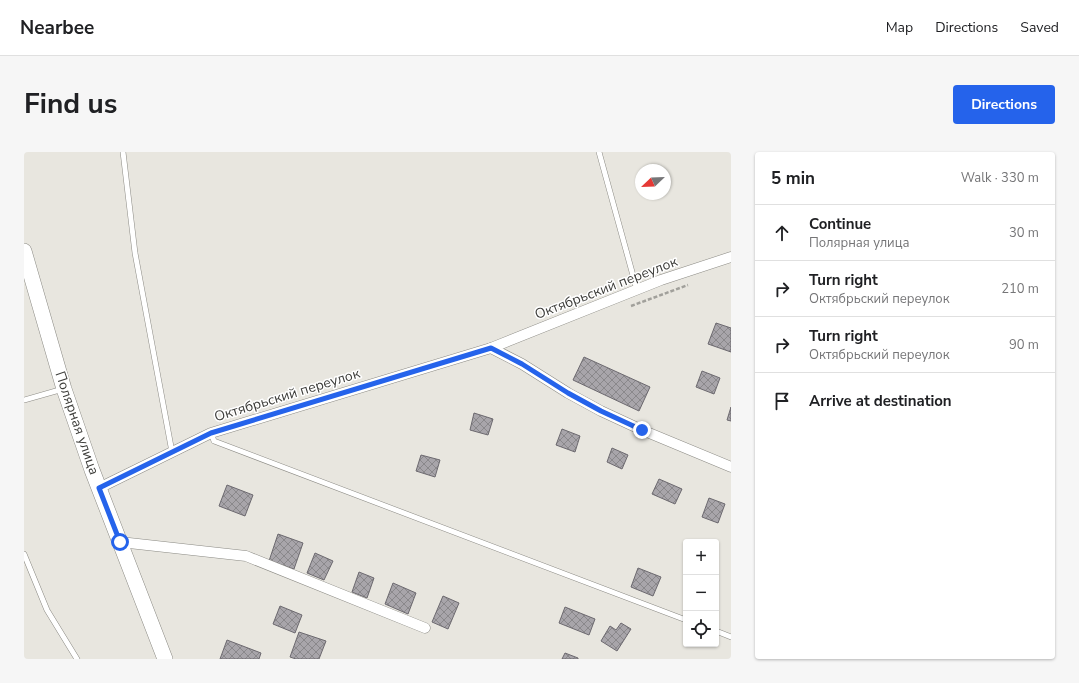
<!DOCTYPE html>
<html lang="en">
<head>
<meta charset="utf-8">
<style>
  body { margin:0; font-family:"Nunito Sans",sans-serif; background:#f6f6f6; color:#202124 }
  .controls { position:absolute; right:12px; bottom:12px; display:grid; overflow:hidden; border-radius:4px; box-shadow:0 1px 3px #0004 }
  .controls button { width:36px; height:36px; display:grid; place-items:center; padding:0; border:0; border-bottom:1px solid #e0e0e0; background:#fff; color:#202124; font:20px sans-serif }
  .compass { position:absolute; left:611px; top:12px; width:36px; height:36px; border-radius:50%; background:#fff; box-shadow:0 1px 3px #0004; rotate:247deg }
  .stop { position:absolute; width:12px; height:12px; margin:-9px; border:3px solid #2563eb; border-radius:50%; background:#fff }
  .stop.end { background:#2563eb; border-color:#fff; box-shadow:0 1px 4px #0008 }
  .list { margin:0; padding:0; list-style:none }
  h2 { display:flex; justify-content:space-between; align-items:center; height:52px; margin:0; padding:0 16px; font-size:17px }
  h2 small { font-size:13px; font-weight:400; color:#757577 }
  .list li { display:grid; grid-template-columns:26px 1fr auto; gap:12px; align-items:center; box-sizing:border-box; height:56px; padding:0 16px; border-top:1px solid #e0e0e0 }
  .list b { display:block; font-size:15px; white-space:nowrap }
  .list p { margin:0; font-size:13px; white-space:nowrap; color:#757577 }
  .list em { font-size:13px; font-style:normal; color:#757577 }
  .icon { flex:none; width:22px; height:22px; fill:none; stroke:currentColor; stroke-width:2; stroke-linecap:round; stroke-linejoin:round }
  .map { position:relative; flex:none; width:707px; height:507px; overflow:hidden; border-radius:4px }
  header { display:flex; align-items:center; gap:24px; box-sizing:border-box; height:56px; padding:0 20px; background:#fff; border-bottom:1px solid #e0e0e0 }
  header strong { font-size:19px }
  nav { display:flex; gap:22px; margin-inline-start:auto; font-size:14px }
  .intro { display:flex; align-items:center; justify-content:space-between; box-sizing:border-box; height:96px; padding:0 24px }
  h1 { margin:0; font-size:28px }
  .button { padding:10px 18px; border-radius:4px; background:#2563eb; color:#fff; font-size:14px; font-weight:700 }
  main { display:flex; gap:24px; padding:0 24px }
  aside { flex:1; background:#fff; border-radius:4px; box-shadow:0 1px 3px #0004 }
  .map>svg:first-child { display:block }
  .building { fill:url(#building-cross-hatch); stroke:#6c696f }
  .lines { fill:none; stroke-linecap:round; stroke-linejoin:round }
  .lane-casing { stroke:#8b8a84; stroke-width:6 }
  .street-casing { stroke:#8b8a84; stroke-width:11 }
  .secondary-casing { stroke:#8b8a84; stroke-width:16 }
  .path { stroke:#a1a09b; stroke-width:2.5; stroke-dasharray:4 2; stroke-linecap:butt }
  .lane { stroke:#fff; stroke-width:5 }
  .street { stroke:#fff; stroke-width:10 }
  .secondary { stroke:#fff; stroke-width:15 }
  .route { stroke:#2563eb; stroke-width:5 }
  .labels { text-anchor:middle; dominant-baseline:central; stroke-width:3; stroke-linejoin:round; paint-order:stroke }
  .street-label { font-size:14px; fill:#3d3d3a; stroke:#fff }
</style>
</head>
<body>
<header>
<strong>Nearbee</strong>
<nav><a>Map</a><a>Directions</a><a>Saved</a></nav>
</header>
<div class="intro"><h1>Find us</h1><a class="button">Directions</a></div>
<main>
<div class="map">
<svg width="707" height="507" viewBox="0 0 707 507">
  <defs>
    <pattern id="building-cross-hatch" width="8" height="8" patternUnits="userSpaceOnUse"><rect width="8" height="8" fill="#a8a5aa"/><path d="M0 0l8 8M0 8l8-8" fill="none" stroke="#8a888b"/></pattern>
  </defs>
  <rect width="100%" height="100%" fill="#e8e6df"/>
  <!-- building -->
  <g class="building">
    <polygon points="692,171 707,176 707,200 684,192"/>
    <polygon points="560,205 626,235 615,259 549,228"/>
    <polygon points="678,219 696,226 690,242 672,235"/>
    <polygon points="707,255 707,269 703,268"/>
    <polygon points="450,261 469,267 464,283 446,278"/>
    <polygon points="538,277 556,284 551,300 532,293"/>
    <polygon points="588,296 604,303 598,317 583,310"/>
    <polygon points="397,303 416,308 411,325 392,319"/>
    <polygon points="635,327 658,337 651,352 628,342"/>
    <polygon points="203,333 229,343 221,364 195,354"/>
    <polygon points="685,346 701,352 694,371 678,365"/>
    <polygon points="254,382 279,391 270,417 245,409"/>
    <polygon points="291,401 309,409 300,428 283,421"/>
    <polygon points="614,416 637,425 629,444 607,435"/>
    <polygon points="335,420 350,426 343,446 328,440"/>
    <polygon points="369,431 392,441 384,462 361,452"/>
    <polygon points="419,444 435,451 424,477 408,470"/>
    <polygon points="256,454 278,463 271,481 249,472"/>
    <polygon points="541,455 571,467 565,483 535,471"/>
    <polygon points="597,471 607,477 593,499 577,489 586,474 592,478"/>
    <polygon points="275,480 302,489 295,507 272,507 266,505"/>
    <polygon points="203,488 237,501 235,507 196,507"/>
    <polygon points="541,501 554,506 554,507 538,507"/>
  </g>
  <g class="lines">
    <!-- lane casing -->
    <g class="lane-casing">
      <g id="lane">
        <polyline points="99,0 111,101 148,300"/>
        <polyline points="575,0 613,138"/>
        <polyline points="0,248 39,237"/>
        <polyline points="187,281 190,289 662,468"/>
        <polyline points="0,402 23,458 53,507"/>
        <polyline points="692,479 707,485"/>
      </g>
    </g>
    <!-- street casing -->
    <g class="street-casing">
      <g id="street">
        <polyline points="467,196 637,128 707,105"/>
        <polyline points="75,336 187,281 467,196 498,212 544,241 577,259 618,278 707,315"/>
        <polyline points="96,390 222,404 401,476"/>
      </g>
    </g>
    <!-- secondary casing -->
    <g class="secondary-casing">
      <polyline id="secondary" points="0,99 40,237 68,318 141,507"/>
    </g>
    <!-- path -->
    <polyline class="path" points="607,154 664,133"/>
    <!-- lane -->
    <use href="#lane" class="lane"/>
    <!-- street -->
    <use href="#street" class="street"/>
    <!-- secondary -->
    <use href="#secondary" class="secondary"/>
  </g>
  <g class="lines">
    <!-- route -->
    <polyline class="route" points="96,390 75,336 187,281 467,196 498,212 544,241 577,259 618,278"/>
  </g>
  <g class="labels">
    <!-- street labels -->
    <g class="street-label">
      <text transform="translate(582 136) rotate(-21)">Октябрьский переулок</text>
      <text transform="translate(263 243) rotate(-17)">Октябрьский переулок</text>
      <text transform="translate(53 271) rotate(71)">Полярная улица</text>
    </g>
  </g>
</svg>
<div class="controls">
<button>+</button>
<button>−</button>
<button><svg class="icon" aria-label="locate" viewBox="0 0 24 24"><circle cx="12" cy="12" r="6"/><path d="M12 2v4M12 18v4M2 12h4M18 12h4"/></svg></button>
</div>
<svg class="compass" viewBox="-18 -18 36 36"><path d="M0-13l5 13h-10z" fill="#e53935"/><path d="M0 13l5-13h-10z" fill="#757577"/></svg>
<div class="stop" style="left:96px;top:390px"></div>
<div class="stop end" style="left:618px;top:278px"></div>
</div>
<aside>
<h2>5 min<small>Walk · 330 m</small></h2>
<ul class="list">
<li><svg class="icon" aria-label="ahead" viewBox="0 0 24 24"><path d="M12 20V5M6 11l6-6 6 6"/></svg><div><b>Continue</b><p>Полярная улица</p></div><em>30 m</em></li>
<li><svg class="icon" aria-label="right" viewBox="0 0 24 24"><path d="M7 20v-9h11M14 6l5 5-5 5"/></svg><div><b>Turn right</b><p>Октябрьский переулок</p></div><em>210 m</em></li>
<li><svg class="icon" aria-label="right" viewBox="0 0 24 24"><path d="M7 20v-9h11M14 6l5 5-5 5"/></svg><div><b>Turn right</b><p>Октябрьский переулок</p></div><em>90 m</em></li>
<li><svg class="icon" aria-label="arrive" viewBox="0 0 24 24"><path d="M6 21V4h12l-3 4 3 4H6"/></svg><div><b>Arrive at destination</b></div></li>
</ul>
</aside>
</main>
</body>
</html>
